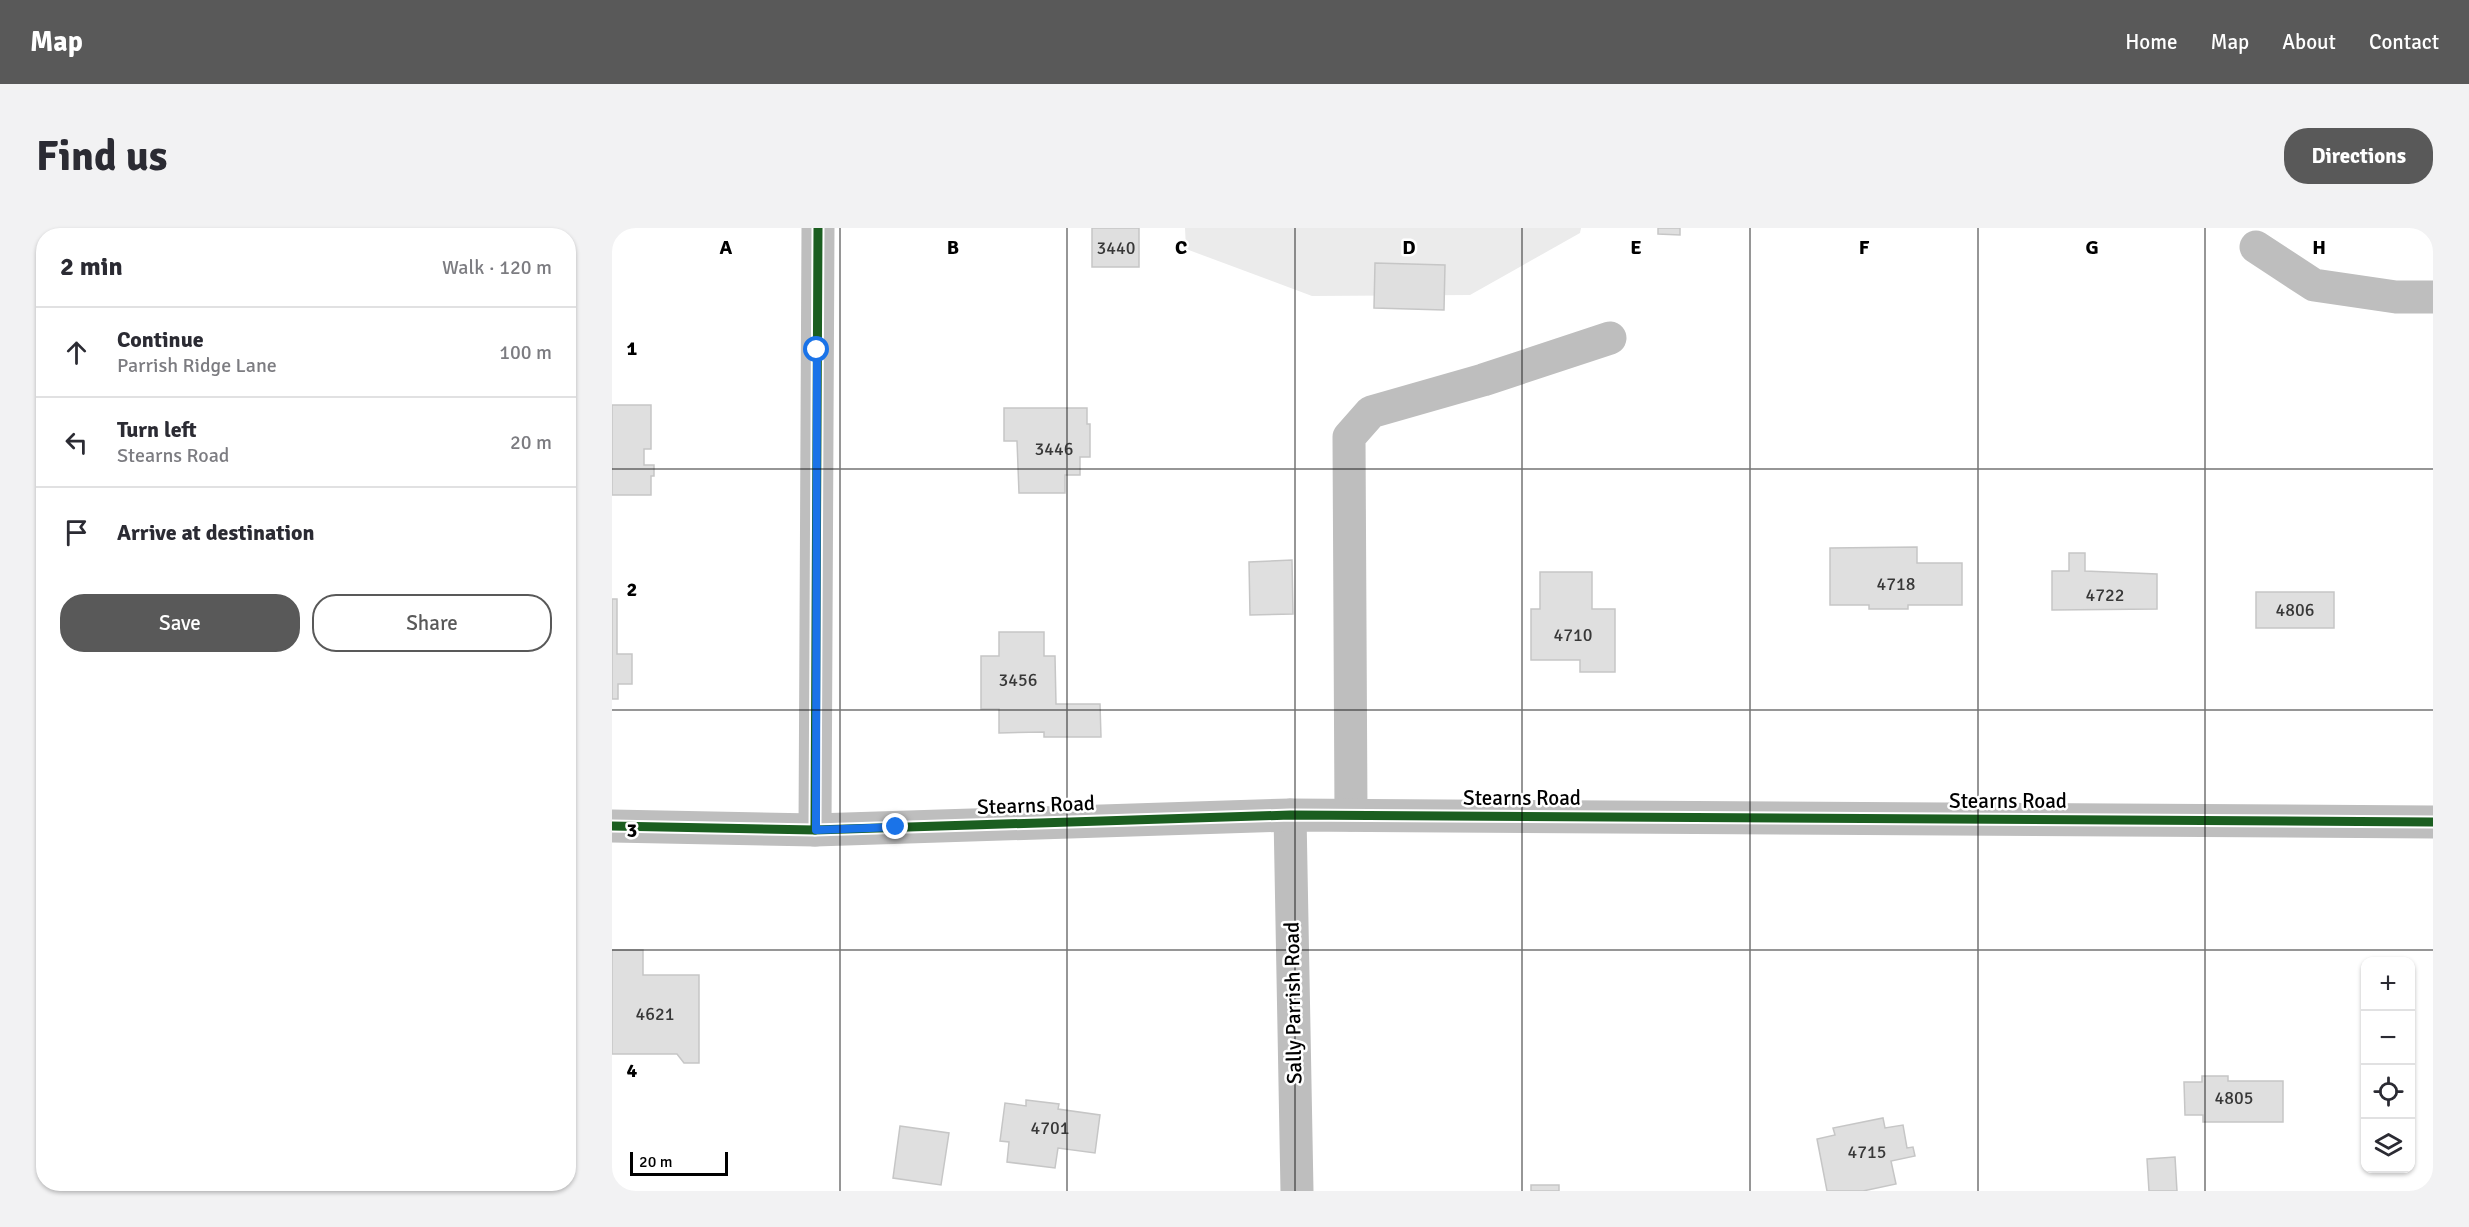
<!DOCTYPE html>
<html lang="en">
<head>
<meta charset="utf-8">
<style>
  body { margin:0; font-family:Signika,sans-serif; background:#f2f2f3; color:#2b2b33 }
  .controls { position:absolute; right:18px; bottom:18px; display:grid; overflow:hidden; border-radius:12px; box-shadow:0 2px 4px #0004 }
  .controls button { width:54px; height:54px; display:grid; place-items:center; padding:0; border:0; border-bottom:2px solid #e1e1e2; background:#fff; color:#2b2b33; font:30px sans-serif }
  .scale { position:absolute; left:18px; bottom:15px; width:98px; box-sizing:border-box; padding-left:6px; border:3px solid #000; border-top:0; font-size:16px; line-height:21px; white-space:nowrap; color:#000; -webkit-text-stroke:4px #fff; paint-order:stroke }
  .stop { position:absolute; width:18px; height:18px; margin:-14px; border:4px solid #1a73e8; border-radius:50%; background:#fff }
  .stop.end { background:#1a73e8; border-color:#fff; box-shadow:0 2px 6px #0008 }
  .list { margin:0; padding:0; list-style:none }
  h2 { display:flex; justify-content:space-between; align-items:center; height:78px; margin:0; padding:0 24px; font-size:26px }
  h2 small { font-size:20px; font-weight:400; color:#7c7c81 }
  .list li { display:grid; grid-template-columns:39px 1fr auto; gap:18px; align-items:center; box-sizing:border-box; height:90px; padding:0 24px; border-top:2px solid #e1e1e2 }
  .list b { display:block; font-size:22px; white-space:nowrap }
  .list p { margin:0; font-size:20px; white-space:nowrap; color:#7c7c81 }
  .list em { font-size:20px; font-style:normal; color:#7c7c81 }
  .actions { display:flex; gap:12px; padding:18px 24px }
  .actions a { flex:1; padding:14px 0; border:2px solid #595959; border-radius:24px; text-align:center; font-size:21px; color:#595959 }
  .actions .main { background:#595959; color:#fff }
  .icon { flex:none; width:33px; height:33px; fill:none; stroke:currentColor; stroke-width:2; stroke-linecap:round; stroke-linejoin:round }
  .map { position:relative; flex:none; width:1821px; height:963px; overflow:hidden; border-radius:24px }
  header { display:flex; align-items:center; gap:36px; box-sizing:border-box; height:84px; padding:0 30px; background:#595959; color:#fff }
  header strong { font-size:28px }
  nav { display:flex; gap:33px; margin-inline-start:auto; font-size:21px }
  .intro { display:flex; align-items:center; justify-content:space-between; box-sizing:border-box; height:144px; padding:0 36px }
  h1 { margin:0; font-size:42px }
  .button { padding:15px 27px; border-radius:24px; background:#595959; color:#fff; font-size:21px; font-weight:700 }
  main { display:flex; gap:36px; padding:0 36px }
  aside { flex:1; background:#fff; border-radius:24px; box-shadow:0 2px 4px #0004 }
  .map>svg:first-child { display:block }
  .green { fill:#ebebeb }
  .building { fill:#dfdfdf; stroke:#c6c6c6; stroke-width:1.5 }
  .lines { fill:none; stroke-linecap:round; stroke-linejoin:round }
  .minor { stroke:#bebebe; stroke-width:33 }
  .cycleway-casing { stroke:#fff; stroke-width:13 }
  .cycleway { stroke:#1b5e20; stroke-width:9 }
  .route { stroke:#1a73e8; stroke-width:8 }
  .grid { fill:none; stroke:#000; stroke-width:1.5; stroke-opacity:0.55 }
  .labels { text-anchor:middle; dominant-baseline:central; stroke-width:5; stroke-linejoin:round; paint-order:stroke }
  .number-label { font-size:18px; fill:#383838 }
  .street-label { font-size:21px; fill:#000; stroke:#fff }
  .grid-label { font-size:20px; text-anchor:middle; font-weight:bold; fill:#000; stroke:#fff; stroke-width:5; stroke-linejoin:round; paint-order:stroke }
</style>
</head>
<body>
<header>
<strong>Map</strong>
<nav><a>Home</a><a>Map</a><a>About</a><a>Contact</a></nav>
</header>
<div class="intro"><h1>Find us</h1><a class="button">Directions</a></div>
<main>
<aside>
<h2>2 min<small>Walk · 120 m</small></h2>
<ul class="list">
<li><svg class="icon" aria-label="ahead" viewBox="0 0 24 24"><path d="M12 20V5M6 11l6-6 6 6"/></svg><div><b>Continue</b><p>Parrish Ridge Lane</p></div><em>100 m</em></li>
<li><svg class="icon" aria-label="left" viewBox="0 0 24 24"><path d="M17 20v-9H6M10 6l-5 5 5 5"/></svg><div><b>Turn left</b><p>Stearns Road</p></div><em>20 m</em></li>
<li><svg class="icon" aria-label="arrive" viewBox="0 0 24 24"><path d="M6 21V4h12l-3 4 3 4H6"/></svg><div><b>Arrive at destination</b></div></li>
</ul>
<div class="actions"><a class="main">Save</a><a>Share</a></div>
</aside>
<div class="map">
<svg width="1821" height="963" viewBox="0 0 1821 963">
  <rect width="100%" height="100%" fill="#fff"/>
  <!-- green -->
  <polygon class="green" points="573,0 969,0 968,5 858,67 700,68 574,21"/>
  <!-- building -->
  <g class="building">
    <rect x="480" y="0" width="47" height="39"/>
    <polygon points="1046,0 1068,0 1068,7 1046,6"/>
    <polygon points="763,35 833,37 832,82 762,80"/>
    <polygon points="0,177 39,177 39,221 32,221 32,237 42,237 42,248 39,248 39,267 0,267"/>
    <polygon points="392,180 475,180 475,196 478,196 478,229 468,229 468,247 453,247 453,265 407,265 405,213 392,213"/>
    <polygon points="1305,319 1305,335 1350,335 1350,377 1296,377 1296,381 1257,381 1257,377 1218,377 1218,320"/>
    <polygon points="1457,325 1473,325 1473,343 1545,346 1545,381 1440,382 1440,343 1457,343"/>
    <polygon points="680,332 681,386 638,387 637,334"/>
    <polygon points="928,344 980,344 980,381 1003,381 1003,444 968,444 968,432 919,432 919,381 928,381"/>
    <rect x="1644" y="364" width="78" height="36"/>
    <polygon points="0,371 5,371 5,426 20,426 20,456 6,456 6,471 0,471"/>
    <polygon points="387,404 432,404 432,428 443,428 444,476 488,476 489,509 432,509 432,504 387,505 387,481 369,481 369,428 387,428"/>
    <polygon points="0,722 31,722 31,747 87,747 87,835 72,835 65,826 0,826"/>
    <polygon points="1590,848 1616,848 1616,853 1671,853 1671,894 1591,894 1591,887 1573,887 1572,854 1590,854"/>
    <polygon points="414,872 447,876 446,881 488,887 483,925 446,920 443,940 395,934 397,914 388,913 393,875 414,878"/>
    <polygon points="1271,890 1273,900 1291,897 1295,920 1301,919 1303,928 1279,933 1284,956 1251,963 1215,963 1205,911 1223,907 1221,900"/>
    <polygon points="288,898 337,905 329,957 281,950"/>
    <polygon points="1563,929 1565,963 1537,963 1535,931"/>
    <rect x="919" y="957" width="28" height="6"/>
  </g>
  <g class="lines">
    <!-- minor -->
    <g class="minor">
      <polyline points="1644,19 1702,57 1784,69 1821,69"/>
      <polyline points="678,587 685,963"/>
      <polyline points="739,587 737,209 759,184 871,152 998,110"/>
      <polyline points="0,598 203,602 678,587 1821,594"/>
      <polyline points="203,602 206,0"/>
    </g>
    <!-- cycleway casing -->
    <g class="cycleway-casing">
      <g id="cycleway">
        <polyline points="0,598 203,602 678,587 1821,594"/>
        <polyline points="203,602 206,0"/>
      </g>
    </g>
    <!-- cycleway -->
    <use href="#cycleway" class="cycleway"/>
  </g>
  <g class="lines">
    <!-- route -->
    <polyline class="route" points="205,122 204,602 284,599"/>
  </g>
  <!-- grid -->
  <path class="grid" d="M228 0V963M455 0V963M683 0V963M910 0V963M1138 0V963M1366 0V963M1593 0V963M0 241H1821M0 482H1821M0 722H1821"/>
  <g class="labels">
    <!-- number labels -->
    <g class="number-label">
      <text x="504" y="20">3440</text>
      <text x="442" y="221">3446</text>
      <text x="1284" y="356">4718</text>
      <text x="1493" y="367">4722</text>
      <text x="1683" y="382">4806</text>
      <text x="961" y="407">4710</text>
      <text x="406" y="452">3456</text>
      <text x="43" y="786">4621</text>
      <text x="1622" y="870">4805</text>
      <text x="438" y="900">4701</text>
      <text x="1255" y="924">4715</text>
    </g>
    <!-- street labels -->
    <g class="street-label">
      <text x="910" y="570">Stearns Road</text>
      <text x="1396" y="573">Stearns Road</text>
      <text transform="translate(424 577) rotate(-2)">Stearns Road</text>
      <text transform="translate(681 775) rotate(-91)">Sally Parrish Road</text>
    </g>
  </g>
  <g class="grid-label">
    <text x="114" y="26">A</text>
    <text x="341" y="26">B</text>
    <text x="569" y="26">C</text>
    <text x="797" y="26">D</text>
    <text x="1024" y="26">E</text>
    <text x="1252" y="26">F</text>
    <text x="1480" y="26">G</text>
    <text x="1707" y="26">H</text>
    <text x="20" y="127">1</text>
    <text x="20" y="368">2</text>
    <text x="20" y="609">3</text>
    <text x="20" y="849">4</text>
  </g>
</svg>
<div class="controls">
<button>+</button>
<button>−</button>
<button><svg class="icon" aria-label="locate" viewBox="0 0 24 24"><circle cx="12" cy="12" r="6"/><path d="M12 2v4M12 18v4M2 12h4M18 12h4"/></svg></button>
<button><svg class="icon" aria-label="layers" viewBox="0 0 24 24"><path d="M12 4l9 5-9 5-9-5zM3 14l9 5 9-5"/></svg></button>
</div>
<div class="scale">20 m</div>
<div class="stop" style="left:205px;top:122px"></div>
<div class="stop end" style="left:284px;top:599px"></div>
</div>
</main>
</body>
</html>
